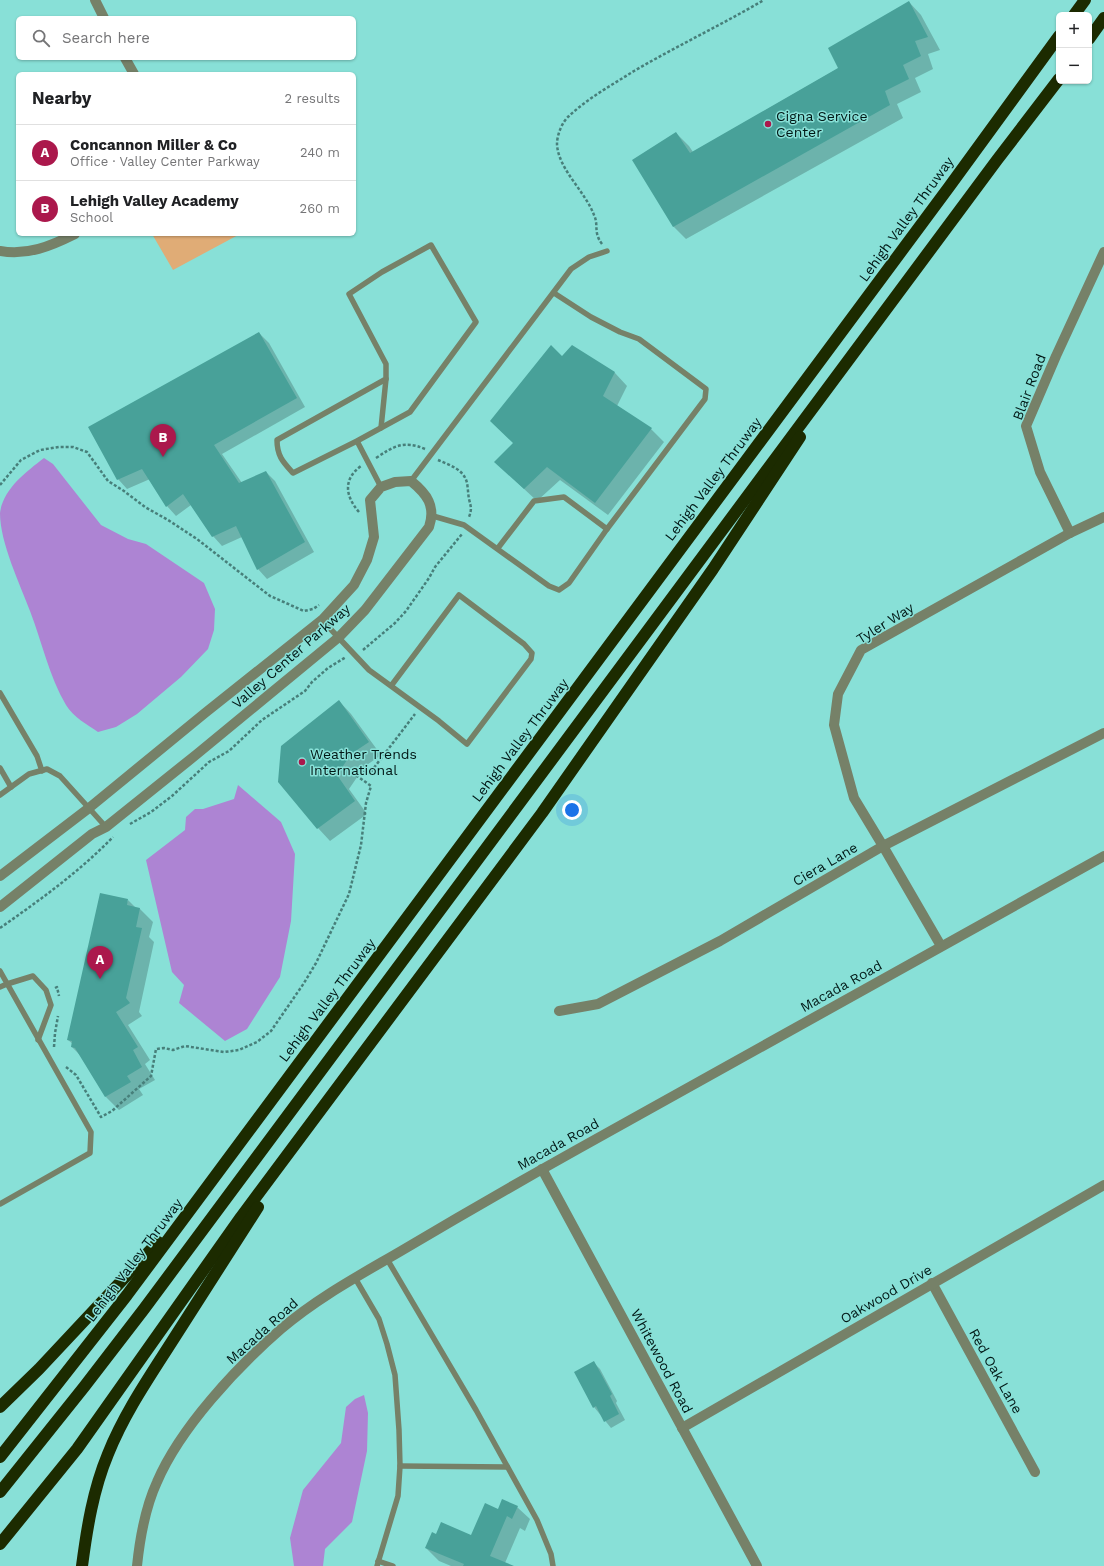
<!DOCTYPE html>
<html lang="en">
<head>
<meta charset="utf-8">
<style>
  body { margin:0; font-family:"Work Sans",sans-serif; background:#f2f2f2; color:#202124 }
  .controls { position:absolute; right:12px; top:12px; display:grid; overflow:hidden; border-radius:6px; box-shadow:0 1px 3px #0004 }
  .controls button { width:36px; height:36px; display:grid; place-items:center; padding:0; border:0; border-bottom:1px solid #e0e0e0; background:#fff; color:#202124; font:20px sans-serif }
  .you { position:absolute; left:572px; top:810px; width:14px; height:14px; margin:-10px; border:3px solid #fff; border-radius:50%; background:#1a73e8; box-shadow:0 0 0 6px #1a73e833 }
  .badge { display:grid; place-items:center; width:26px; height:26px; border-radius:50%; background:#ab184c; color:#fff; font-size:13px; font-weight:700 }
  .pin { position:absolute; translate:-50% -33px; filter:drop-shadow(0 1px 2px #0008) }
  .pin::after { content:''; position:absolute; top:21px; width:14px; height:12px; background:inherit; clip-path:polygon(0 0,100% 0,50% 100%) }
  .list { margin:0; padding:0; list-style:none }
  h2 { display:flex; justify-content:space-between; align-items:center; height:52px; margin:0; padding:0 16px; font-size:17px }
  h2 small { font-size:13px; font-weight:400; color:#757577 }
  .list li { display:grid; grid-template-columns:26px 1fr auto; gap:12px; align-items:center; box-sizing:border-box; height:56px; padding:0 16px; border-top:1px solid #e0e0e0 }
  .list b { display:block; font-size:15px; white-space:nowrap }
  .list p { margin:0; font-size:13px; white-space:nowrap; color:#757577 }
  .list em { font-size:13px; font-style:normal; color:#757577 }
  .icon { flex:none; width:22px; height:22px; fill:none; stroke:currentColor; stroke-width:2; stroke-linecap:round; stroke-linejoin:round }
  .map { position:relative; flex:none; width:1104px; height:1566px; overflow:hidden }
  .search { position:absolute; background:#fff; box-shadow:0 1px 3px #0004; left:16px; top:16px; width:340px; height:44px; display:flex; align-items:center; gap:10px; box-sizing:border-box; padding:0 14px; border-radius:6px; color:#757577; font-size:15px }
  .panel { position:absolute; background:#fff; box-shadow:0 1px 3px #0004; left:16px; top:72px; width:340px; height:164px; border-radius:6px }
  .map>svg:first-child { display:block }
  .green { fill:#e0ac76 }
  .water { fill:#ad84d3 }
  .shadow { fill:#0003 }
  .building { fill:#48a199 }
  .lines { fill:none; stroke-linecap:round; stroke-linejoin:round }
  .path { stroke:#477f7a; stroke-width:2.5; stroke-dasharray:3 2; stroke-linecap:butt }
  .service { stroke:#768168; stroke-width:5.5 }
  .minor { stroke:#768168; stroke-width:10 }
  .tertiary { stroke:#768168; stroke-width:10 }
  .motorway { stroke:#1c2b00; stroke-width:12 }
  .poi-dot { fill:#ab184c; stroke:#88e0d7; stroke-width:1.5 }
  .labels { text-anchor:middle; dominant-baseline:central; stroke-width:3; stroke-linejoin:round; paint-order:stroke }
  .poi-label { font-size:14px; fill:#001715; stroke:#88e0d7; text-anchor:start }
  .street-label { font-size:14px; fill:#001715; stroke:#88e0d7 }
</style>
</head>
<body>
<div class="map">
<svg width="1104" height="1566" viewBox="0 0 1104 1566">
  <rect width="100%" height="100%" fill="#88e0d7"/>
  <!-- green -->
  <polygon class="green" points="152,234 240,234 173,270"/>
  <!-- water -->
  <g class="water">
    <path d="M44 458 53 464 101 525 128 539 146 544 204 583 215 609 214 630 208 649 181 677 137 714 116 727 98 732C88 725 73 717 66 705 49 676 42 642 30 611 20 584 0 543 0 513 3 489 26 472 44 458Z"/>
    <polygon points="238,785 281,822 295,854 291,921 280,977 247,1029 225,1041 179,1003 184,985 172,972 146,860 185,830 186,817 195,809 203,809 234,799"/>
    <polygon points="364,1395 368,1413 367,1451 352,1522 325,1549 323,1566 294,1566 290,1538 303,1490 341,1443 346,1407 355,1399"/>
  </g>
  <!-- shadow -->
  <g class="shadow">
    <polygon points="909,2 921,15 940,50 928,54 933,69 915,78 921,92 897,104 903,118 686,239 673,226 676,133 689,146 693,152 839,68"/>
    <polygon points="259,333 269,343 305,407 222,454 242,483 266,472 275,481 314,552 267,579 258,569 242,537 222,546 213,536 191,505 176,516 167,506 150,479 127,489 118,479"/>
    <polygon points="563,357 615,373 627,386 617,406 651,429 664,442 608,515 560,480 537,501 508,474 514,443"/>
    <polygon points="339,701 351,714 381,755 364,767 349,789 367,814 330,841 318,828"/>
    <polygon points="128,900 136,908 140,909 153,922 149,937 154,942 139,1012 142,1016 128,1025 150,1060 145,1064 155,1080 139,1089 143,1095 119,1110 106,1097 81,1056 72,1047 73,1044 68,1040"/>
    <polygon points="594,1363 600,1369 617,1401 616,1403 625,1420 611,1428 594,1407"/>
    <polygon points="517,1507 530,1519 525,1531 520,1528 505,1563 511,1566 451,1566 439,1561 426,1548 437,1535 472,1536 498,1510"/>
  </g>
  <!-- building -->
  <g class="building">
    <polygon points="909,1 928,37 915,41 921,56 903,65 909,79 885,91 890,105 673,227 632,160 676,132 690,153 838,68 828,48"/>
    <polygon points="259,332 297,398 214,445 239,483 266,471 305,542 257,570 236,526 212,537 183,494 166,507 142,469 117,480 88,427"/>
    <polygon points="551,345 562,356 572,345 615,372 603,396 652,428 595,503 547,467 524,489 494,462 513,443 490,421"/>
    <polygon points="339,700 369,742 351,754 337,775 355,801 317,829 278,782 281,746"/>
    <polygon points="100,893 128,899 127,905 140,908 136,927 142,928 126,998 130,1003 116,1012 138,1047 133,1050 142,1067 127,1076 131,1082 105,1097 75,1048 71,1047 72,1041 67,1040"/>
    <polygon points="594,1361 612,1394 610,1396 619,1414 604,1422 596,1406 593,1408 574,1372"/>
    <polygon points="502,1499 518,1506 512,1519 507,1516 490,1556 514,1566 463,1566 464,1564 425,1548 432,1532 436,1534 441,1522 471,1535 485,1503 498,1509"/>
  </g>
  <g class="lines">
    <!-- path -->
    <g class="path">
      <path d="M602 244C593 232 599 226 594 215 585 191 558 169 557 144 557 135 562 122 569 116 588 98 612 85 634 71 677 46 721 25 764 0"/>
      <path d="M376 458C394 446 404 440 425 449"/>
      <path d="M438 460C449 465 464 469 467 483 468 488 468 494 469 499 471 507 472 509 469 517"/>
      <polyline points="0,485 21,460 40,450 59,447 73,447 87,452 108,481 124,491 145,507 168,520 197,539 270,596 304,611 313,609 319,605"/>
      <path d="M359 512C345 496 343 479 361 466"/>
      <polyline points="363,650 395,623 406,611 429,578 435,567 462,534"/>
      <polyline points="347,769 370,773 415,714"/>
      <polyline points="130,824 151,812 172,796 209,762 229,751 262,720 305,691 312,682 328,668 346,657"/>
      <path d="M0 928C40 900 79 872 113 837"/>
      <polyline points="55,988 57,987 59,996"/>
      <polyline points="54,1047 55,1033 58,1016"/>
      <polyline points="66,1067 76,1075 101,1117 112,1111 151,1076 156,1049 164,1048 173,1050 185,1046 224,1052 239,1050 257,1042 271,1031 304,983 316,963 349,894 361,845 366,803 371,786 346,768"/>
    </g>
    <!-- service -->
    <g class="service">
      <polyline points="381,428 386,379"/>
      <path d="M357 441 410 412 476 322 431 245 382 272 349 294 386 364V379L277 440C277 456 283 462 293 473L357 441 381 487"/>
      <polyline points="411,481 571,269 589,257 607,251"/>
      <polyline points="433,516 464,525 549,586 559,590 569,583 607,529 705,399 706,389 639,339 620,332 591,317 554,293"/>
      <polyline points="498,548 534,501 564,497 607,529"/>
      <polyline points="322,620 369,670 439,721 467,744 531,659 532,653 524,644 459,595 391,686"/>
      <polyline points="0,693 37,756 42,771"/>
      <polyline points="0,768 11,787"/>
      <polyline points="0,795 29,774 47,769 60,776 106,827"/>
      <polyline points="0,971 91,1132 90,1153 0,1204"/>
      <polyline points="0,987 7,984 33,976 46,990 51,1005 38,1040"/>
      <polyline points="387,1259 476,1410 537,1520 551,1554 553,1566"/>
      <polyline points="355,1278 379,1319 387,1344 395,1375 399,1430 400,1466 398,1496 377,1566"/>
      <polyline points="400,1466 507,1467"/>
      <polyline points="378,1561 393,1566"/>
    </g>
    <!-- minor -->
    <g class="minor">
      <polyline points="95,0 104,18"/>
      <polyline points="125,58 134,74"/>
      <path d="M0 251C27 256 51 246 75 234"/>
      <polyline points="1070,533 1040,472 1026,426 1056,356 1104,252"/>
      <path d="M0 876 89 808 205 713 322 620 354 585 367 560 374 537 370 500 381 487 395 482 411 481C427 494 436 506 429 527L365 610 339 637 197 754 106 827 92 834 0 907"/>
      <polyline points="941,946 883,846 854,798 834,725 838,694 861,650 1070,533 1104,517"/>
      <polyline points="559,1011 598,1004 720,941 883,846 1104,733"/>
      <polyline points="542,1169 757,1566"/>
      <polyline points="932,1283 1035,1472"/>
      <polyline points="682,1428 1104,1185"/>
    </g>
    <!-- tertiary -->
    <path class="tertiary" d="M137 1566C140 1537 145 1508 157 1482 180 1428 237 1367 281 1329 317 1298 360 1275 401 1251 460 1216 519 1182 578 1149 754 1051 929 953 1104 856"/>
    <!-- motorway -->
    <g class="motorway">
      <polyline points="1074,15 1085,0"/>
      <polyline points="1089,39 1104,18"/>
      <polyline points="0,1407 39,1369 158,1242"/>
      <polyline points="0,1457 127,1295 949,187 1059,36"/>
      <polyline points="0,1492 84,1387 144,1309 997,160 1059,79"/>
      <polyline points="0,1544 77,1449 241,1217 542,813 713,569 800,437"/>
      <path d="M82 1566C87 1528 93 1490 108 1454 124 1414 148 1379 171 1343 200 1297 229 1252 258 1207"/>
    </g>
  </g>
  <!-- markers -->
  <g class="poi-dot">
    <circle cx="768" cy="124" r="4"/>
    <circle cx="302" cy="762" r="4"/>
  </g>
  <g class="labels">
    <!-- poi labels -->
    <g class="poi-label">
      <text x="776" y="116">Cigna Service<tspan x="776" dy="16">Center</tspan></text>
      <text x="310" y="754">Weather Trends<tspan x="310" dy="16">International</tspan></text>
    </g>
    <!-- street labels -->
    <g class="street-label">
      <text transform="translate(906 219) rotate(-54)">Lehigh Valley Thruway</text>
      <text transform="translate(1029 387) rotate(-69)">Blair Road</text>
      <text transform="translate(713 479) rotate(-53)">Lehigh Valley Thruway</text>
      <text transform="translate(885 623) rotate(-32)">Tyler Way</text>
      <text transform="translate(291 656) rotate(-41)">Valley Center Parkway</text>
      <text transform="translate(520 740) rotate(-53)">Lehigh Valley Thruway</text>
      <text transform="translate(825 864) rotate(-30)">Ciera Lane</text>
      <text transform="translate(841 986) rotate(-29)">Macada Road</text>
      <text transform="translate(327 1000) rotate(-53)">Lehigh Valley Thruway</text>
      <text transform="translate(558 1144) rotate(-29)">Macada Road</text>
      <text transform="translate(134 1260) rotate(-53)">Lehigh Valley Thruway</text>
      <text transform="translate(886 1294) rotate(-30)">Oakwood Drive</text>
      <text transform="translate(262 1331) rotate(-42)">Macada Road</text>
      <text transform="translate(662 1361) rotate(62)">Whitewood Road</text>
      <text transform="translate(996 1371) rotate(61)">Red Oak Lane</text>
    </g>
  </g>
</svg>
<div class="controls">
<button>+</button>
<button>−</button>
</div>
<div class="you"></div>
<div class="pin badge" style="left:100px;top:979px">A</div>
<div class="pin badge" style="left:163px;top:457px">B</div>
<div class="search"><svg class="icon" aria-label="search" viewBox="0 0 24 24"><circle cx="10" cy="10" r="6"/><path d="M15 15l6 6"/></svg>Search here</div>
<section class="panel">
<h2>Nearby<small>2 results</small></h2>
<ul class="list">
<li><span class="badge">A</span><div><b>Concannon Miller &amp; Co</b><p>Office · Valley Center Parkway</p></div><em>240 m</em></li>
<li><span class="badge">B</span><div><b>Lehigh Valley Academy</b><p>School</p></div><em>260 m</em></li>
</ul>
</section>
</div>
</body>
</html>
